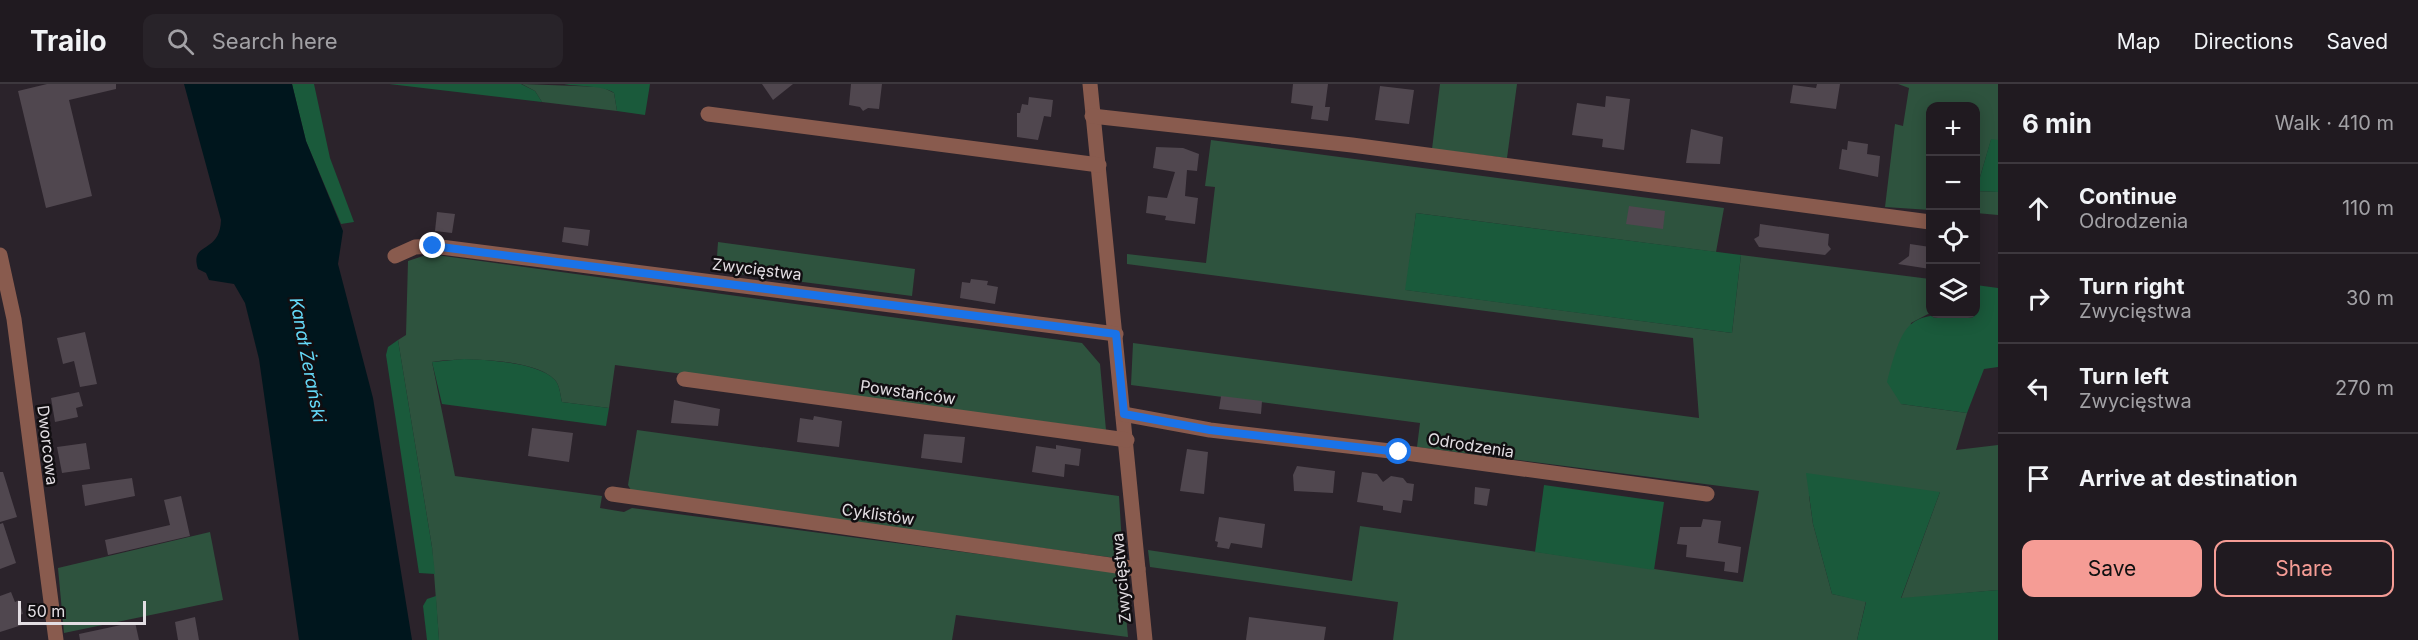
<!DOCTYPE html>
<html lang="en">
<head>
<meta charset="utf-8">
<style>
  body { margin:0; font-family:Inter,sans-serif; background:#282329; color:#f1f3f6 }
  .controls { position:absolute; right:18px; top:18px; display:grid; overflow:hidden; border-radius:12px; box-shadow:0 3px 15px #0003 }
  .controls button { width:54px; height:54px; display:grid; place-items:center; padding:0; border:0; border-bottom:2px solid #3d383e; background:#201a20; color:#f1f3f6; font:30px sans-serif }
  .scale { position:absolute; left:18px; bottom:15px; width:128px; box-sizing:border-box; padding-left:6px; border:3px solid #e3dee3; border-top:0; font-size:16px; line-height:21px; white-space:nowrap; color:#e3dee3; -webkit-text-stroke:4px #110e11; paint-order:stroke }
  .stop { position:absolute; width:18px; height:18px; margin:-14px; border:4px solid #1a73e8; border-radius:50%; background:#fff }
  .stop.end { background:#1a73e8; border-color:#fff; box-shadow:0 2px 6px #0008 }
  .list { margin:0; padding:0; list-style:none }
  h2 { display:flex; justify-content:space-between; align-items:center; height:78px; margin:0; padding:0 24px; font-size:26px }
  h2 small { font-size:20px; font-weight:400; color:#a2a1a5 }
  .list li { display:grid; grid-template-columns:39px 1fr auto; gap:18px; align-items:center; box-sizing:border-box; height:90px; padding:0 24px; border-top:2px solid #3d383e }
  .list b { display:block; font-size:22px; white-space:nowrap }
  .list p { margin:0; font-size:20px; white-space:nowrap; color:#a2a1a5 }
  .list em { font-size:20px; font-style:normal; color:#a2a1a5 }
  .actions { display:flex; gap:12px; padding:18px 24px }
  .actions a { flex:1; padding:14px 0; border:2px solid #f59c95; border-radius:12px; text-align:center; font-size:21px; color:#f59c95 }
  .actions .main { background:#f59c95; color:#111 }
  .icon { flex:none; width:33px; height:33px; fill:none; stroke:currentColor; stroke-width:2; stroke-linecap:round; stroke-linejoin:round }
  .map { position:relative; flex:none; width:1998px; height:556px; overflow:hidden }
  header { display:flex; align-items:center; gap:36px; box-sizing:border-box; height:84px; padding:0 30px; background:#201a20; border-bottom:2px solid #3d383e }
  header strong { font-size:28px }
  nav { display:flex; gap:33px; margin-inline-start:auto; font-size:21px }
  .search { width:420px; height:54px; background:#282329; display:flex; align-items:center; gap:15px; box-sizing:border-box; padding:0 21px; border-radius:12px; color:#a2a1a5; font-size:22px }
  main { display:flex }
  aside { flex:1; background:#201a20 }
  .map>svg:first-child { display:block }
  .green { fill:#2e533e }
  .forest { fill:#1a5a3b }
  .water { fill:#00161d }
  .building { fill:#50474f }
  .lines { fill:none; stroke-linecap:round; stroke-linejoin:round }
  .street { stroke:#895b4e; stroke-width:15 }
  .route { stroke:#1a73e8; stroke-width:8 }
  .labels { text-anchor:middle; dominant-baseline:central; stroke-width:5; stroke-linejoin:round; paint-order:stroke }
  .street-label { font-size:16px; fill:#e3dee3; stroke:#110e11 }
  .water-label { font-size:18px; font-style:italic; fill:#64d8f7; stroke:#110e11 }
</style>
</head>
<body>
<header>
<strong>Trailo</strong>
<div class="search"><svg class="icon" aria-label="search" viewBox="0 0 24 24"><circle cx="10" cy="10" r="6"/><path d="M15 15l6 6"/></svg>Search here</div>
<nav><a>Map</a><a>Directions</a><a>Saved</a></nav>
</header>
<main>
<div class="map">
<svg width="1998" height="556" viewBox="0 0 1998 556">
  <rect width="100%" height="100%" fill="#2b232b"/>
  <!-- green -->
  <g class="green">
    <polygon points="522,0 602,3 614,9 617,27 542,18 535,7"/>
    <polygon points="1440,0 1517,0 1507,74 1432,65"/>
    <polygon points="1898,0 1998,0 1998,56 1991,56 1976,106 1976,22 1930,22 1930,126 1885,123 1895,40 1903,42 1909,4"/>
    <polygon points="1211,56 1724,124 1716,168 1416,129 1406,206 1732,249 1741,171 1930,195 1930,229 1911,239 1901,320 1967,329 1956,366 1998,361 1998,506 1901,515 1940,408 1809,412 1813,440 1832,510 1866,517 1857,556 1393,556 1398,518 1150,483 1148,466 1352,497 1360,442 1743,498 1759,407 1417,363 1420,339 1131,301 1133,259 1699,334 1693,254 1127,180 1127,170 1206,179 1215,103 1205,102"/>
    <polygon points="1976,107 1998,108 1998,131 1976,129"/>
    <polygon points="718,158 915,185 912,212 716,187"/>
    <path d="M429 170 1082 259 1100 280 1106 346 615 281 609 324 562 318C560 310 560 302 555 296 535 274 459 273 432 278L455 392 602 412 600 424 624 428 632 424 1122 489 1128 553 956 531 952 556H439L432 463 398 256 406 251 408 177Z"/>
    <polygon points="637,346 1119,412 1123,475 632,408 628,401"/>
    <polygon points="210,448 223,516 64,549 58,484"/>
  </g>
  <!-- forest -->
  <g class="forest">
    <polygon points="292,0 314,0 330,74 354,138 341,140 306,57"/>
    <polygon points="389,0 521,0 535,7 542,18"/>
    <path d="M564 0H650L645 31 617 27 614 9C604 1 578 3 564 0Z"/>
    <polygon points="1991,55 1998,56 1998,108 1976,107"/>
    <polygon points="1416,129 1741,171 1732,249 1405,206"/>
    <path d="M1976 201 1998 204V283L1984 285 1967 329 1901 320 1887 298C1905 231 1908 230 1976 230Z"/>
    <polygon points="398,256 432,463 435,490 419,489 386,271 388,263"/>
    <path d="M464 275C487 276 538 278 555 296 560 302 560 310 562 318L609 324 606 342 442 320 432 278Z"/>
    <polygon points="1806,389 1940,408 1901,514 1998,506 1998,556 1857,556 1866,518 1832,510 1813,440"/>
    <polygon points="1544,401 1664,418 1654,486 1535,468"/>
    <polygon points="436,512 439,556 427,556 423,522 427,515"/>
  </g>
  <!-- water -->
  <path class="water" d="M184 0H292L306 57 343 147 338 180 373 314 412 556H299L259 275 245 219 234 200 209 196 206 189 198 185C189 157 220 171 221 136Z"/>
  <!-- building -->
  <g class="building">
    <polygon points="47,0 116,0 116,5 69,16 92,112 46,124 18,7"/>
    <polygon points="762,0 793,0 773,16"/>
    <polygon points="851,0 882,0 879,25 868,24 863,27 860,23 849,21"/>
    <polygon points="1293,0 1328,0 1325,23 1330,23 1328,37 1311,35 1313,22 1291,19"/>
    <polygon points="1817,0 1840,0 1836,25 1790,19 1793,1 1816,4"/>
    <polygon points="1380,2 1414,6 1409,40 1375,36"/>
    <polygon points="1606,12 1630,15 1624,66 1602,63 1603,55 1572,51 1577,19 1605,23"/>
    <polygon points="1029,13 1053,16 1051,33 1044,32 1038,56 1017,53 1017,29 1020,29 1022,20 1028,21"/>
    <polygon points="1691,45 1723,53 1720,80 1686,79"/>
    <polygon points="1848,57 1868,60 1867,70 1880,72 1878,93 1839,85 1842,65 1847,66"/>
    <polygon points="1156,63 1183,64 1199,70 1197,87 1187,86 1185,112 1198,114 1195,140 1165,136 1166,132 1146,129 1148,112 1167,114 1175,88 1153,84"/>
    <polygon points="1629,122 1665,127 1663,145 1626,140"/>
    <polygon points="437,128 455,130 452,149 435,147"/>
    <polygon points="1760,140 1829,150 1828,161 1831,165 1825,171 1759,163 1754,155 1759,152"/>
    <polygon points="564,143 590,146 588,162 562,158"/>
    <polygon points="1910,160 1930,163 1930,185 1898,180 1909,172"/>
    <polygon points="971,195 988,197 987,201 998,203 995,220 960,214 962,198 970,199"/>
    <polygon points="85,248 97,300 80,303 74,277 63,280 57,254"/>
    <polygon points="79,308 83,322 76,324 78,333 55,338 51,314"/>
    <polygon points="1221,312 1262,317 1261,330 1219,325"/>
    <polygon points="674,316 720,325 718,342 671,339"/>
    <polygon points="814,332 842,337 839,363 797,358 800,334 813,336"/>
    <polygon points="532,344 573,349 569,378 528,372"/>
    <polygon points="924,350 965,353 962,379 921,374"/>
    <polygon points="86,359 90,385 62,389 57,363"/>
    <polygon points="1056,361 1081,365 1079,382 1065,380 1064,393 1032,388 1036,362 1056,365"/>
    <polygon points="1187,365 1208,368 1204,410 1180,407"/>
    <polygon points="1297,382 1335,387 1333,409 1294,407 1293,391"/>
    <polygon points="0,388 3,388 17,433 0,438"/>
    <polygon points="1362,388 1377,390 1383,398 1391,392 1403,394 1407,399 1414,400 1412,417 1403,416 1401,429 1383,426 1383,422 1357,418"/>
    <polygon points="132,394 135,412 85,422 82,401"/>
    <polygon points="1475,403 1490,405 1487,422 1474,420"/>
    <polygon points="181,412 190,452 108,471 105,456 170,441 164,416"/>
    <polygon points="1219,433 1265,440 1262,464 1231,459 1229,465 1217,463 1218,458 1215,457"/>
    <polygon points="1703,435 1721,437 1718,459 1741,463 1738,489 1724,487 1725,478 1686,473 1687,461 1677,460 1680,443 1701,443"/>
    <polygon points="3,439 16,479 0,485 0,440"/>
    <polygon points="11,508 15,518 19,516 23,530 19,531 22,541 0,548 0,512"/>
    <polygon points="195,533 199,556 178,556 175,538"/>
    <polygon points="1249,533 1326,543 1324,556 1246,556"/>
    <polygon points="135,538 139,556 80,556 79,550"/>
  </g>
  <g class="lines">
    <!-- street -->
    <g class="street">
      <polyline points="1090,0 1145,556"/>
      <polyline points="708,30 1099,81"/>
      <polyline points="1092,32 1352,61 1930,138"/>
      <polyline points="0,171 14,235 56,556"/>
      <polyline points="395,172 415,163 433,162 1116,250"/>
      <polyline points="684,295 1127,356"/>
      <polyline points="1123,330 1210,346 1399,368 1707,410"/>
      <polyline points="612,410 1138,485"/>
    </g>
  </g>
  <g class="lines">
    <!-- route -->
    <polyline class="route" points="433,162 1116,250 1124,330 1210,346 1399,368"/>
  </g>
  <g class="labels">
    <!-- street labels -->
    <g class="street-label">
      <text transform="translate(757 185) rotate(7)">Zwycięstwa</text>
      <text transform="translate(908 308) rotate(8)">Powstańców</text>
      <text transform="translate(48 361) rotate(83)">Dworcowa</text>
      <text transform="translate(1471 361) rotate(9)">Odrodzenia</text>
      <text transform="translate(878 430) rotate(8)">Cyklistów</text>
      <text transform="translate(1121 494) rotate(-95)">Zwycięstwa</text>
    </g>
    <!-- water labels -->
    <g class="water-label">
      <text transform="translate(308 276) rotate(79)">Kanał Żerański</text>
    </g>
  </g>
</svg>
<div class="controls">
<button>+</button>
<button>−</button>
<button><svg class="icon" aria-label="locate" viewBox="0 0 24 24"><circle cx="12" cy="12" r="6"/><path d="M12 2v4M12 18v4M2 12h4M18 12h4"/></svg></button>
<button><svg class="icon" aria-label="layers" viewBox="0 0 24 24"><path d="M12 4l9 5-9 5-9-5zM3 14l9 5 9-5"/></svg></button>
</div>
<div class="scale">50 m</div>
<div class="stop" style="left:1399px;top:368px"></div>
<div class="stop end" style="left:433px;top:162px"></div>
</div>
<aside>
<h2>6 min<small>Walk · 410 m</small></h2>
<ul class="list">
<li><svg class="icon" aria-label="ahead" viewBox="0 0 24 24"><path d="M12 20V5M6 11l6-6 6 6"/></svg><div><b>Continue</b><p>Odrodzenia</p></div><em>110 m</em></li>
<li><svg class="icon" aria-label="right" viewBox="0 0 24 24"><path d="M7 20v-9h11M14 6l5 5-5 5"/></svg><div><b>Turn right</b><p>Zwycięstwa</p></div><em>30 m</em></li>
<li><svg class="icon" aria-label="left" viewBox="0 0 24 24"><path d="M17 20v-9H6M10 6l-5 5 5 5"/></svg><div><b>Turn left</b><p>Zwycięstwa</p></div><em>270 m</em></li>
<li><svg class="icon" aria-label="arrive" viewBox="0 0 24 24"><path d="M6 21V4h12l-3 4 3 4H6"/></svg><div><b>Arrive at destination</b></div></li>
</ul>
<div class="actions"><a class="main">Save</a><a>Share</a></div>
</aside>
</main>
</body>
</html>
